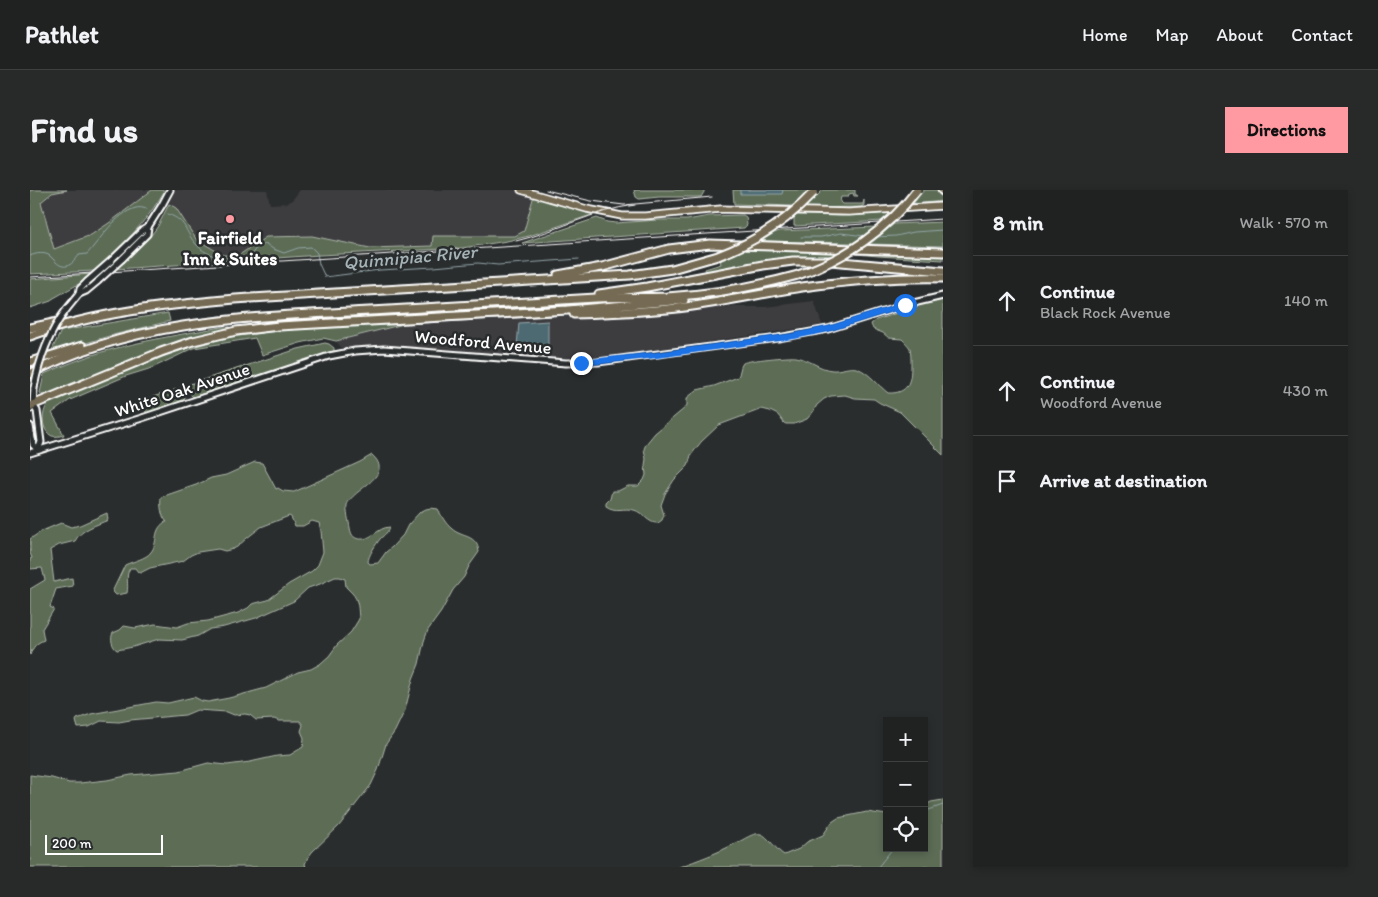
<!DOCTYPE html>
<html lang="en">
<head>
<meta charset="utf-8">
<style>
  body { margin:0; font-family:Itim,sans-serif; background:#282a2a; color:#f1f3f6 }
  .controls { position:absolute; right:15px; bottom:15px; display:grid; overflow:hidden; border-radius:0px; box-shadow:0 2px 8px #0003 }
  .controls button { width:45px; height:45px; display:grid; place-items:center; padding:0; border:0; border-bottom:1px solid #3d3f40; background:#202222; color:#f1f3f6; font:25px sans-serif }
  .scale { position:absolute; left:15px; bottom:12px; width:118px; box-sizing:border-box; padding-left:5px; border:2px solid #fff; border-top:0; font-size:14px; line-height:18px; white-space:nowrap; color:#fff; -webkit-text-stroke:4px #2a2d2e; paint-order:stroke }
  .stop { position:absolute; width:15px; height:15px; margin:-11px; border:4px solid #1a73e8; border-radius:50%; background:#fff }
  .stop.end { background:#1a73e8; border-color:#fff; box-shadow:0 1px 5px #0008 }
  .list { margin:0; padding:0; list-style:none }
  h2 { display:flex; justify-content:space-between; align-items:center; height:65px; margin:0; padding:0 20px; font-size:21px }
  h2 small { font-size:16px; font-weight:400; color:#a2a4a5 }
  .list li { display:grid; grid-template-columns:32px 1fr auto; gap:15px; align-items:center; box-sizing:border-box; height:90px; padding:0 20px; border-top:1px solid #3d3f40 }
  .list b { display:block; font-size:19px; white-space:nowrap }
  .list p { margin:0; font-size:16px; white-space:nowrap; color:#a2a4a5 }
  .list em { font-size:16px; font-style:normal; color:#a2a4a5 }
  .icon { flex:none; width:28px; height:28px; fill:none; stroke:currentColor; stroke-width:2; stroke-linecap:round; stroke-linejoin:round }
  .map { position:relative; flex:none; width:913px; height:677px; overflow:hidden; border-radius:0px }
  header { display:flex; align-items:center; gap:30px; box-sizing:border-box; height:70px; padding:0 25px; background:#202222; border-bottom:1px solid #3d3f40 }
  header strong { font-size:24px }
  nav { display:flex; gap:28px; margin-inline-start:auto; font-size:18px }
  .intro { display:flex; align-items:center; justify-content:space-between; box-sizing:border-box; height:120px; padding:0 30px }
  h1 { margin:0; font-size:35px }
  .button { padding:12px 22px; border-radius:0px; background:#ff9aa2; color:#111; font-size:18px; font-weight:700 }
  main { display:flex; gap:30px; padding:0 30px }
  aside { flex:1; background:#202222; border-radius:0px; box-shadow:0 2px 8px #0003 }
  .map>svg:first-child { display:block }
  .built { fill:#3e3c3f }
  .green { fill:#5c6c54; stroke:#aeb6aa }
  .water { fill:#4d6a72; stroke:#94a6aa }
  .lines { fill:none; stroke-linecap:round; stroke-linejoin:round }
  .stream { stroke:#94a6aa; stroke-width:1 }
  .secondary-casing { stroke:#fff; stroke-width:9 }
  .primary-casing { stroke:#fff; stroke-width:9 }
  .highway-casing { stroke:#fff; stroke-width:11 }
  .secondary { stroke:#2a2d2e; stroke-width:5 }
  .primary { stroke:#756b52; stroke-width:5.5 }
  .highway { stroke:#756b52; stroke-width:7 }
  .rail { stroke:#fff; stroke-width:1 }
  .secondary-bridge-casing { stroke:#fff; stroke-width:9; stroke-linecap:butt }
  .highway-bridge-casing { stroke:#fff; stroke-width:11; stroke-linecap:butt }
  .secondary-bridge { stroke:#2a2d2e; stroke-width:5 }
  .highway-bridge { stroke:#756b52; stroke-width:7 }
  .route { stroke:#1a73e8; stroke-width:6 }
  .poi-dot { fill:#ff9aa2; stroke:#2a2d2e; stroke-width:2 }
  .labels { text-anchor:middle; dominant-baseline:central; stroke-width:5; stroke-linejoin:round; paint-order:stroke }
  .poi-label { font-size:18px; font-weight:bold; fill:#fff; stroke:#2a2d2e }
  .street-label { font-size:18px; fill:#fff; stroke:#2a2d2e }
  .water-label { font-size:19px; font-style:italic; fill:#a6b4b8; stroke:#2a2d2e }
</style>
</head>
<body>
<header>
<strong>Pathlet</strong>
<nav><a>Home</a><a>Map</a><a>About</a><a>Contact</a></nav>
</header>
<div class="intro"><h1>Find us</h1><a class="button">Directions</a></div>
<main>
<div class="map">
<svg width="913" height="677" viewBox="0 0 913 677">
  <rect width="100%" height="100%" fill="#2a2d2e"/>
  <filter id="ink" filterUnits="userSpaceOnUse"><feTurbulence type="fractalNoise" baseFrequency=".02" numOctaves="2"/><feDisplacementMap in="SourceGraphic" scale="10" xChannelSelector="R" yChannelSelector="G"/><feConvolveMatrix kernelMatrix="1 2 1 2 8 2 1 2 1" color-interpolation-filters="sRGB"/></filter>
  <g filter="url(#ink)">
    <!-- built -->
    <g class="built">
      <polygon points="37,0 122,0 79,33 61,45 23,59 11,12 22,3"/>
      <polygon points="144,0 237,0 240,14 258,13 263,9 270,0 484,0 504,5 494,41 485,46 403,46 403,56 339,58 282,46 236,47 209,65 193,65 166,49 146,18 139,14"/>
      <polygon points="784,111 792,135 577,167 526,168 357,155 314,161 306,151 374,134 523,126 602,126 683,117 735,117"/>
    </g>
    <!-- green -->
    <g class="green">
      <path d="M0 0H37L22 3 11 12 24 59 61 45 79 33 122 0H135C117 32 91 57 64 81L0 84Z"/>
      <polygon points="604,0 674,0 674,2 671,7 629,7 609,9 606,7"/>
      <polygon points="703,0 779,0 763,16 704,14"/>
      <polygon points="793,0 825,0 825,4 828,6 824,6 823,3 819,4 818,7 811,7 810,12 812,14 833,14 834,10 834,15 831,17 775,18"/>
      <polygon points="894,0 908,0 913,7 913,11 883,14"/>
      <polygon points="504,5 564,24 499,46 477,51 432,58 290,65 86,79 119,48 128,36 139,14 146,18 166,49 193,65 209,65 236,47 282,46 340,58 402,56 403,46 485,46 494,41"/>
      <polygon points="861,23 853,31 764,36 764,28 767,25 812,26"/>
      <polygon points="713,25 716,27 717,35 714,38 492,53 567,28 577,32 586,33 628,30 657,30 679,26"/>
      <polygon points="913,32 913,56 840,54 864,34"/>
      <polygon points="846,37 824,53 731,51 744,43 750,41"/>
      <polygon points="720,57 813,60 798,68 786,67 746,69 676,82 675,79 691,74 690,70"/>
      <polygon points="831,60 913,65 913,70 848,66 826,64"/>
      <polygon points="61,84 52,92 22,109 21,111 0,118 0,89"/>
      <path d="M913 110V265L870 222 850 213 844 209 825 208 815 205 801 206 794 209 787 215 783 222 777 229 764 234H756L754 233 748 225 740 221 732 219 689 235 671 252 661 265 658 276 644 290 635 304 631 315 634 325 632 330 628 333C618 334 613 322 604 320 594 317 586 323 576 316V313L580 309 582 301H588L598 296H608L614 290 616 285 615 275 616 269 614 259 616 254 625 243 655 218 657 215V208L667 200 684 196 708 187C710 184 710 176 713 173 718 170 760 166 766 167 779 169 789 179 802 180 811 181 821 175 829 179 839 183 849 196 858 203 879 204 881 191 881 174 881 169 881 163 880 158 878 155 875 152 872 149L859 148 853 143 843 139 841 134 846 130 882 118 889 115Z"/>
      <polygon points="138,123 140,131 79,146 20,164 31,141"/>
      <path d="M487 126H523L374 134 306 151 293 148 270 153 232 165 225 148 164 158 122 178 96 186 40 210 22 223 34 245C30 246 26 247 22 246 11 241 11 222 18 214 21 211 24 210 28 208L87 183 117 174 141 163 195 148 259 139Z"/>
      <path d="M192 137H200V139L148 152 15 206 10 203 14 184C33 176 52 168 72 162 111 151 152 144 192 137Z"/>
      <path d="M295 153 299 154 304 158V161L166 206 163 207C160 205 158 198 160 194L268 159Z"/>
      <polygon points="150,198 152,199 155,207 154,210 118,223 114,220 113,212 114,210"/>
      <path d="M342 265C366 286 322 299 317 315 316 322 319 331 320 338 321 344 323 348 329 349 341 351 348 337 360 337 359 341 354 345 350 349 346 354 338 366 338 372L340 374 348 373 356 362 362 357 373 345 378 335 390 322 396 319 401 318 408 319C412 327 415 333 422 339 432 348 447 344 449 362L439 376 434 387 423 400 411 422 398 440 394 451 389 474 383 489 375 520 365 541 356 554 348 580 341 595 309 636 282 662 277 669 275 674 276 677H0V585L22 588 39 593H50L77 590 101 585 149 581 178 573 197 575 220 572 247 566 260 565 273 557 274 548 271 541 273 535 270 531H249L244 529 226 530 220 525 215 524 204 525 197 522 167 520 155 525 100 530 89 532 71 531 59 537 48 538 46 531 47 529 61 524 126 512 138 513 164 507 172 511 178 512 199 508 236 498 268 482 281 479 290 474 299 466 307 455 321 442 329 429C328 420 329 410 322 403 320 401 318 399 316 397L315 389 310 387H305L290 394 278 398 264 411 226 428 194 437 180 439 168 446 152 450 129 449 103 457 87 460C82 457 80 448 83 443L90 440 94 436 105 438 125 434 147 437 158 433 178 431 208 423 218 418 222 414 238 410 259 394 282 381 288 375 293 362 291 341 289 333 282 331 273 336H265L261 327 259 326 231 337 217 348 207 357 203 359 195 361 188 359 168 362 161 365 153 371 120 378 110 383 108 382 105 378H100C95 386 99 394 97 403L86 405 84 403 83 400 95 375C103 371 116 369 121 362 129 352 122 341 135 332H137C131 326 130 316 131 307L166 295 181 288 196 285 225 272 232 273 246 299 248 298 253 301 264 302 330 272Z"/>
      <path d="M77 323 78 330C67 335 51 339 45 351L29 355 20 360 24 392 42 388 43 396 26 399 20 417 24 419 12 439 14 450C6 453 3 457 0 465V399L15 390 12 378 0 379V369L2 368 0 363V349L12 341 31 333 41 337 50 335Z"/>
      <path d="M913 610V677H649C668 670 688 663 706 653 714 650 723 642 731 644 738 646 746 660 754 665L769 659 777 652 793 645 802 632 808 628 837 622 857 625V658H894V616L901 612Z"/>
    </g>
    <!-- water -->
    <g class="water">
      <polygon points="710,0 753,0 752,4 710,4"/>
      <polygon points="518,131 518,160 487,156 489,133"/>
    </g>
    <g class="lines">
      <!-- stream -->
      <g class="stream">
        <path d="M138 24C158 32 153 39 165 53 179 70 200 69 220 66L227 57 236 54 243 59 254 63 268 58 281 57 287 63 289 74 295 87 350 80 404 77 448 73 468 75 549 69"/>
        <polyline points="771,47 791,47 811,43 835,46"/>
        <polyline points="844,47 866,46 884,42 913,40"/>
        <path d="M0 66C6 63 15 62 20 66 22 68 24 70 26 72 35 81 43 74 49 65L57 64C70 50 86 23 106 18 110 17 113 18 117 19"/>
        <polyline points="894,623 896,621 913,615"/>
        <polyline points="848,677 863,658"/>
      </g>
      <!-- secondary casing -->
      <g class="secondary-casing">
        <g id="secondary">
          <polyline points="92,69 117,44 118,37 132,15 140,0"/>
          <polyline points="82,70 113,40 118,37"/>
          <polyline points="49,104 56,101 68,91"/>
          <polyline points="36,120 49,104 50,99 57,92"/>
          <polyline points="3,215 7,221 11,252 8,260"/>
          <polyline points="0,219 3,215 4,198"/>
          <polyline points="0,236 3,255 8,260"/>
          <polyline points="0,263 112,228 299,166 325,161 354,159 536,173 568,172 748,148 798,139 875,115 913,106"/>
        </g>
      </g>
      <!-- primary casing -->
      <g class="primary-casing">
        <polyline id="primary" points="491,0 557,19 592,26 615,26 691,19 819,22 913,16"/>
      </g>
      <!-- highway casing -->
      <g class="highway-casing">
        <g id="highway">
          <polyline points="912,0 913,1"/>
          <polyline points="528,85 572,77 639,59 680,54 913,62"/>
          <polyline points="569,104 617,97 733,75 763,71 800,71 913,81"/>
          <path d="M544 124C581 123 618 122 655 117 694 112 733 103 772 97 818 91 866 87 913 88"/>
          <polyline points="0,138 28,132"/>
          <path d="M0 146C65 122 137 115 205 109L600 85 642 79 688 66"/>
          <polyline points="0,172 52,156"/>
          <path d="M0 184C104 129 225 127 339 121 415 117 491 112 566 108 590 107 613 108 637 107 681 104 725 97 768 85"/>
          <polyline points="0,216 131,162 163,151 206,141 249,136 538,120 654,110"/>
        </g>
      </g>
      <!-- secondary -->
      <use href="#secondary" class="secondary"/>
      <!-- primary -->
      <use href="#primary" class="primary"/>
      <!-- highway -->
      <use href="#highway" class="highway"/>
      <!-- rail -->
      <g class="rail">
        <polyline points="516,0 561,11 594,15 682,7"/>
        <path d="M486 51C526 42 563 20 605 15"/>
        <polyline points="0,87 913,29"/>
      </g>
      <!-- secondary-bridge casing -->
      <g class="secondary-bridge-casing">
        <g id="secondary-bridge">
          <polyline points="68,91 92,69"/>
          <polyline points="57,92 82,70"/>
          <path d="M4 198C9 170 19 143 36 120"/>
        </g>
      </g>
      <!-- highway-bridge casing -->
      <g class="highway-bridge-casing">
        <g id="highway-bridge">
          <path d="M688 66C725 52 757 31 784 2"/>
          <path d="M768 85C815 69 857 40 887 0"/>
        </g>
      </g>
      <!-- secondary-bridge -->
      <use href="#secondary-bridge" class="secondary-bridge"/>
      <!-- highway-bridge -->
      <use href="#highway-bridge" class="highway-bridge"/>
    </g>
  </g>
  <g class="lines" filter="url(#ink)">
    <!-- route -->
    <polyline class="route" points="551,173 627,165 764,146 798,139 875,115"/>
  </g>
  <!-- markers -->
  <circle class="poi-dot" cx="200" cy="29" r="5"/>
  <g class="labels">
    <!-- poi labels -->
    <g class="poi-label">
      <text x="200" y="48">Fairfield<tspan x="200" dy="21">Inn &amp; Suites</tspan></text>
    </g>
    <!-- street labels -->
    <g class="street-label">
      <text transform="translate(453 152) rotate(5)">Woodford Avenue</text>
      <text transform="translate(152 200) rotate(-18)">White Oak Avenue</text>
    </g>
    <!-- water labels -->
    <g class="water-label">
      <text transform="translate(380 67) rotate(-5)">Quinnipiac River</text>
    </g>
  </g>
</svg>
<div class="controls">
<button>+</button>
<button>−</button>
<button><svg class="icon" aria-label="locate" viewBox="0 0 24 24"><circle cx="12" cy="12" r="6"/><path d="M12 2v4M12 18v4M2 12h4M18 12h4"/></svg></button>
</div>
<div class="scale">200 m</div>
<div class="stop" style="left:875px;top:115px"></div>
<div class="stop end" style="left:551px;top:173px"></div>
</div>
<aside>
<h2>8 min<small>Walk · 570 m</small></h2>
<ul class="list">
<li><svg class="icon" aria-label="ahead" viewBox="0 0 24 24"><path d="M12 20V5M6 11l6-6 6 6"/></svg><div><b>Continue</b><p>Black Rock Avenue</p></div><em>140 m</em></li>
<li><svg class="icon" aria-label="ahead" viewBox="0 0 24 24"><path d="M12 20V5M6 11l6-6 6 6"/></svg><div><b>Continue</b><p>Woodford Avenue</p></div><em>430 m</em></li>
<li><svg class="icon" aria-label="arrive" viewBox="0 0 24 24"><path d="M6 21V4h12l-3 4 3 4H6"/></svg><div><b>Arrive at destination</b></div></li>
</ul>
</aside>
</main>
</body>
</html>
